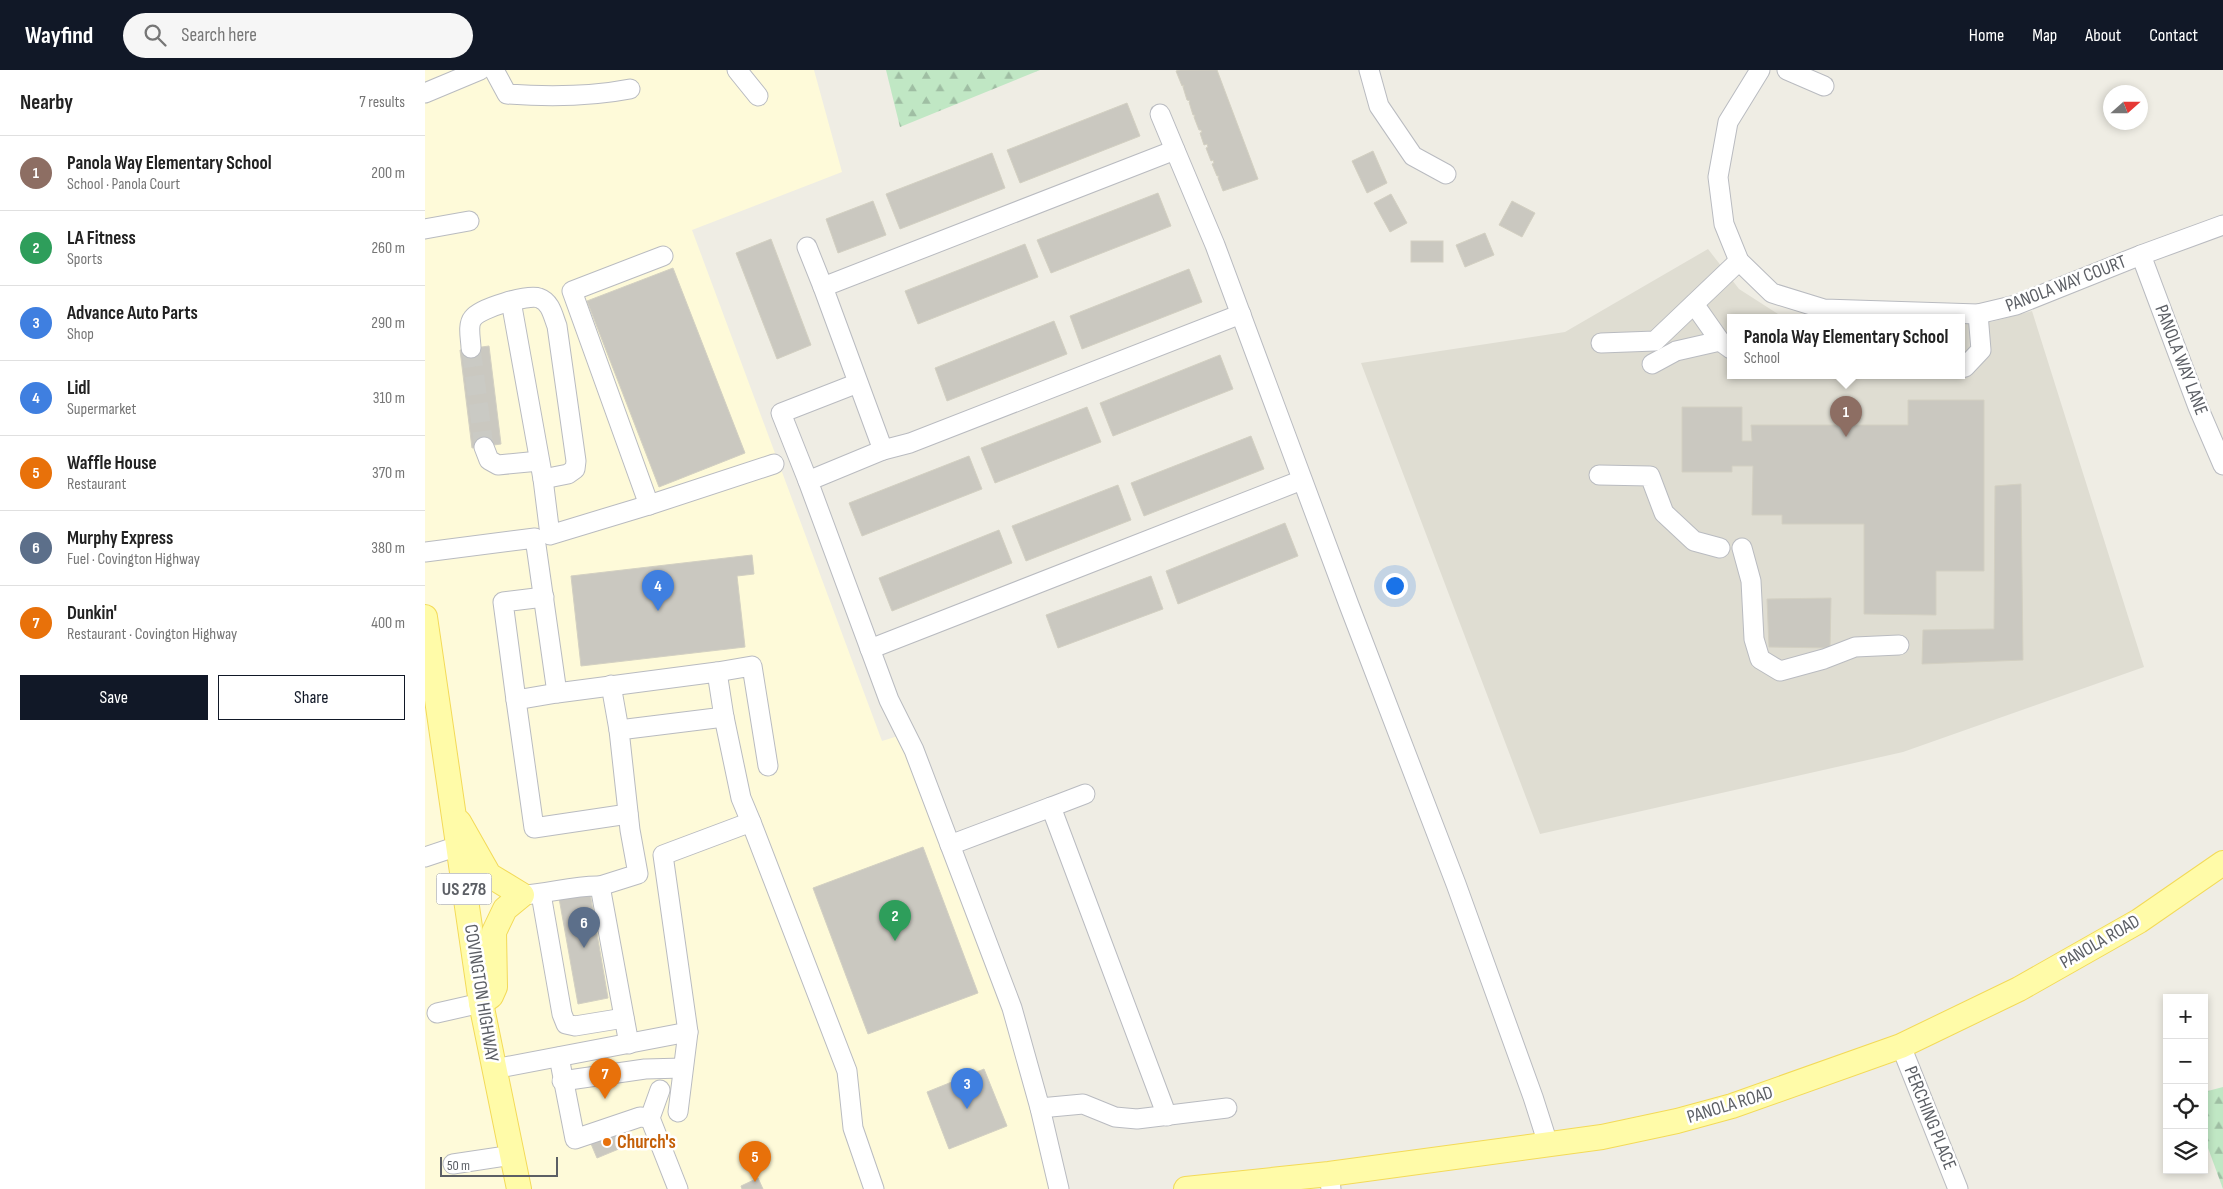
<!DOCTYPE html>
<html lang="en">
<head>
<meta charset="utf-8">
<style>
  body { margin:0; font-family:"Sofia Sans Condensed",sans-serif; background:#f6f6f6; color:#222 }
  .controls { position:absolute; right:15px; bottom:15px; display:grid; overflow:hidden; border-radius:0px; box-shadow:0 2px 8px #0003 }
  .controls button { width:45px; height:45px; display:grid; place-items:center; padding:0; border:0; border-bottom:1px solid #e0e0e0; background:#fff; color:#222; font:25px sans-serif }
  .compass { position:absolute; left:1678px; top:15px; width:45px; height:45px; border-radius:50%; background:#fff; box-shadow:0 2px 8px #0003; rotate:69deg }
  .scale { position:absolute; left:15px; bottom:12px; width:118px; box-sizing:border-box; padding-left:5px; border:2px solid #5c5f65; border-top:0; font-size:14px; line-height:18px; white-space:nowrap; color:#5c5f65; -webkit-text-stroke:4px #fff; paint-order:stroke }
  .you { position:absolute; left:969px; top:515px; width:18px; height:18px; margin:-12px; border:4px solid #fff; border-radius:50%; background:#1a73e8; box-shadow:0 0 0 8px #1a73e833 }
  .badge { display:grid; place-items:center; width:32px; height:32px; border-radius:50%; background:#111827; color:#fff; font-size:16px; font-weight:700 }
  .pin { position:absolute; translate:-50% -41px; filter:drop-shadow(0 1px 2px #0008) }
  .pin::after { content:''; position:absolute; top:26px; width:18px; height:15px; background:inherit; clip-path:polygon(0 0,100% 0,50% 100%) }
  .popup { position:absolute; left:1302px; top:244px; width:238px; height:65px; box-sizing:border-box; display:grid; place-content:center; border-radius:0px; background:#fff; filter:drop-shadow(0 1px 4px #0005); font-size:16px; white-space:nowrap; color:#767676 }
  .popup b { font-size:19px; color:#222 }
  .popup::after { content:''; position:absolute; left:50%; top:100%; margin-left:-10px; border:10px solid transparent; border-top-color:#fff }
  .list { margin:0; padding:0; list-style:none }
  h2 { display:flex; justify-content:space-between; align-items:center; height:65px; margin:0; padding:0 20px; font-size:21px }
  h2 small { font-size:16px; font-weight:400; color:#767676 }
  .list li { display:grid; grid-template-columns:32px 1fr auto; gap:15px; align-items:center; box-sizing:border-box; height:75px; padding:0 20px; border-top:1px solid #e0e0e0 }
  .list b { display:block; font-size:19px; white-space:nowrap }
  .list p { margin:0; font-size:16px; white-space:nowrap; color:#767676 }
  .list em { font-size:16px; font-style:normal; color:#767676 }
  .actions { display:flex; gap:10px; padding:15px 20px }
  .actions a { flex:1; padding:11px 0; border:1px solid #111827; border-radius:0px; text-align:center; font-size:18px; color:#111827 }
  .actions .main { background:#111827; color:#fff }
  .icon { flex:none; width:28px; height:28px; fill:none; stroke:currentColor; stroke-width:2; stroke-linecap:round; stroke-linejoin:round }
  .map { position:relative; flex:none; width:1798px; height:1119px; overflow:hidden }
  header { display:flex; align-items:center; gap:30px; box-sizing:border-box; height:70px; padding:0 25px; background:#111827; color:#fff }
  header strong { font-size:24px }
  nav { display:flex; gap:28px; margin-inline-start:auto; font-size:18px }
  .search { width:350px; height:45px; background:#f6f6f6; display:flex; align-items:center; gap:12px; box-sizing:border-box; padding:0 18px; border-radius:28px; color:#767676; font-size:19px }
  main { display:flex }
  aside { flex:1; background:#fff }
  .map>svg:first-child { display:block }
  .commercial { fill:#fefad9 }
  .education { fill:#dfddd2 }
  .forest { fill:url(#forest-firs) }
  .building { fill:#cac8c0; stroke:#d3d0c2 }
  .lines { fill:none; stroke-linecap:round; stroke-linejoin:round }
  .minor-tunnel { stroke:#cacac4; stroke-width:19; stroke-dasharray:19 9; stroke-linecap:butt }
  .minor-casing { stroke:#b9bbc0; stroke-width:21 }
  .major-casing { stroke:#f3da58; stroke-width:26 }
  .minor { stroke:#fff; stroke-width:19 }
  .major { stroke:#fffba8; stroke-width:24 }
  .food-dot { fill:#e8710a; stroke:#fff; stroke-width:2 }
  .labels { text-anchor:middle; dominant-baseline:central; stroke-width:5; stroke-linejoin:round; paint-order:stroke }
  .shield { fill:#fff; stroke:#8d8f93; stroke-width:1 }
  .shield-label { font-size:18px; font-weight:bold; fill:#5c5f65 }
  .street-label { font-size:19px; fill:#5c5f65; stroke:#fff }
  .food-label { font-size:19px; font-weight:bold; fill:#c56008; stroke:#fff; text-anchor:start }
</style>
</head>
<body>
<header>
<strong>Wayfind</strong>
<div class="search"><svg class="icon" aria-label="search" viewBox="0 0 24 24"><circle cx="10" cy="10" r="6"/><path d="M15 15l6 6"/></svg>Search here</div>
<nav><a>Home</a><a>Map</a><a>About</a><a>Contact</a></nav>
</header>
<main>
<aside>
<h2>Nearby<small>7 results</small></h2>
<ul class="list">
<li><span class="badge" style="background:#8d6e63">1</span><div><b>Panola Way Elementary School</b><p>School · Panola Court</p></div><em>200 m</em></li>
<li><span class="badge" style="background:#2e9e5b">2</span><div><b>LA Fitness</b><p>Sports</p></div><em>260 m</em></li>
<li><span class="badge" style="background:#3f7fe0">3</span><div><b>Advance Auto Parts</b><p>Shop</p></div><em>290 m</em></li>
<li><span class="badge" style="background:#3f7fe0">4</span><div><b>Lidl</b><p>Supermarket</p></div><em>310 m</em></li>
<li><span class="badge" style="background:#e8710a">5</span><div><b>Waffle House</b><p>Restaurant</p></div><em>370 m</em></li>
<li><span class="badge" style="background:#5c6f8a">6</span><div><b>Murphy Express</b><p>Fuel · Covington Highway</p></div><em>380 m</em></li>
<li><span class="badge" style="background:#e8710a">7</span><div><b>Dunkin'</b><p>Restaurant · Covington Highway</p></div><em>400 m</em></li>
</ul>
<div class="actions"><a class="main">Save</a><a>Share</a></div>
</aside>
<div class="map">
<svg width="1798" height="1119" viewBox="0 0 1798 1119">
  <defs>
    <pattern id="forest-firs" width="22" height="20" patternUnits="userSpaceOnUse" patternTransform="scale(1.25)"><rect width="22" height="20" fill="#c0e7c4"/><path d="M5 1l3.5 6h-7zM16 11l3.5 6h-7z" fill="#9fbea3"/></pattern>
  </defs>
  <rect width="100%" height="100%" fill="#efede4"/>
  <!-- commercial -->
  <polygon class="commercial" points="0,0 389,0 417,102 267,160 457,671 489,661 642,1119 0,1119"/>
  <!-- education -->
  <polygon class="education" points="1283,179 1314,219 1353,244 1381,248 1306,248 1306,306 1536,306 1536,253 1566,252 1607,241 1719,597 1478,682 1115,764 936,293 1140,262"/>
  <!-- forest -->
  <g class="forest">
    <polygon points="461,0 615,0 475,57"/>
    <polygon points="1798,1017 1798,1119 1779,1067 1779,1022"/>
  </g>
  <!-- building -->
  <g class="building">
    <polygon points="755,0 792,0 833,109 798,121 793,108 794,106 792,106 787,94 789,93 788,90 786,91 781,78 783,77 782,74 779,75 775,63 777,62 776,60 774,60 769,47 770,45 768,45 764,32 765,31 762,30 758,17 759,15 757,16 751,1"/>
    <polygon points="702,33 715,66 595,113 582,80"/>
    <polygon points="948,81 962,113 942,123 927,91"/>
    <polygon points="567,83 580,118 475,159 461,124"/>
    <polygon points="733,123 746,156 626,203 612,170"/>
    <polygon points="966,124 982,153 965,162 949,133"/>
    <polygon points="448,131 461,165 413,183 401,149"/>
    <polygon points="1087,131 1110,143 1097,167 1074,155"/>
    <polygon points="1060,163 1069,185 1040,197 1031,175"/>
    <polygon points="346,169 386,275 352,289 311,183"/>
    <rect x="986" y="171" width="32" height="21"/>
    <polygon points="600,174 613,207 493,254 480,221"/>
    <polygon points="248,198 320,383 234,417 162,231"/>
    <polygon points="764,199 777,232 657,279 645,246"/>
    <polygon points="629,251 642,284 522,331 510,298"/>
    <polygon points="64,276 76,374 47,378 35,280"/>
    <polygon points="795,285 808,319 688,366 675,333"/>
    <polygon points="1483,330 1559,330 1559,501 1511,501 1511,545 1439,544 1439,454 1357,454 1357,445 1327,445 1328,396 1307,396 1307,402 1257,402 1257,337 1317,337 1317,371 1327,371 1326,355 1483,355"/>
    <polygon points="662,337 676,372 570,413 556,378"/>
    <polygon points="826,366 839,399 719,446 706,413"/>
    <polygon points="544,386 557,419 437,466 424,433"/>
    <polygon points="1596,414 1598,590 1497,594 1498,560 1569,559 1570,416"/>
    <polygon points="693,415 706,450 601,491 587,456"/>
    <polygon points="860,453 873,486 753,534 741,501"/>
    <polygon points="574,460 587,493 467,541 454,508"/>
    <polygon points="327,485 329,504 312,506 320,577 156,596 146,506"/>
    <polygon points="726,506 738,539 633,578 621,545"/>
    <polygon points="1406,528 1405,578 1344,577 1342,529"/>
    <polygon points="498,777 553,923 443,964 388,818"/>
    <polygon points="165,823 183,928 153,934 134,828"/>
    <polygon points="559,999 582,1056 524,1079 502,1022"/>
    <polygon points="193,1056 201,1076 172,1088 164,1069"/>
    <polygon points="333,1108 338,1119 317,1119 316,1116"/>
  </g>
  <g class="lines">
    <!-- minor-tunnel -->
    <polyline class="minor-tunnel" points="46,278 59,377"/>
    <!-- minor casing -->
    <g class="minor-casing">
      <g id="minor">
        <path d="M69 0 82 24C124 27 164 27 205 19"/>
        <polyline points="312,0 333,26"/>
        <polyline points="944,0 954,36 988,86 1021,104"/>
        <polyline points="1335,0 1303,52 1293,107 1299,154 1314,191 1347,223 1399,239 1553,244 1591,235 1716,185 1798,155"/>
        <polyline points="1362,0 1399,16"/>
        <polyline points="0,23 55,0"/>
        <polyline points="735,44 750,80"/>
        <polyline points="0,159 44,151"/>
        <polyline points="382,177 398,217"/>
        <polyline points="1716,185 1773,337 1798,395"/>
        <polyline points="86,231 118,409 125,465 224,435 349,394"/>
        <polyline points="1269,234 1295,271 1306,279"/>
        <polyline points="1176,273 1230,271 1314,191"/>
        <path d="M46 278C46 270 42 255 48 248 55 238 103 224 114 228 126 232 128 246 132 256L151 391 150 399 143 404 118 409"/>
        <polyline points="1227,294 1251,281 1295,271"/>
        <polyline points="1536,298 1540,297 1556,280 1553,244"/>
        <polyline points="59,377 64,390 73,395 114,391"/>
        <polyline points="458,380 485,373 816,244"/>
        <polyline points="1174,405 1225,406 1239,443 1269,471 1295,478"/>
        <polyline points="383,411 356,343 433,313"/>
        <polyline points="224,435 147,221 238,186"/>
        <polyline points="1317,478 1326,511 1329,569 1335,589 1355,601 1399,589 1430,577 1474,575"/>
        <polyline points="0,482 110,468 132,623 292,602 299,647 194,660 205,760 213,804 175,816"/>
        <polyline points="119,527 78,532 91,630 132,623"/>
        <polyline points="445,579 877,410"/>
        <polyline points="292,602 327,596 343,696"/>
        <polyline points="186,615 194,660"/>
        <polyline points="91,630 109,758 203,744"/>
        <polyline points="299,647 316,728 326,752"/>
        <polyline points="626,737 660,724"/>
        <polyline points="525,775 626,737 742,1046"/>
        <polyline points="0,787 33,776"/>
        <polyline points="116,824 137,944 141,954 150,956 199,948"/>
        <path d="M97 825C123 824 149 815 175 816L204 974"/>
        <polyline points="12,943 56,933"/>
        <polyline points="1476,976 1533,1119"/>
        <polyline points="134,987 150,1069 215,1047 225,1048"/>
        <polyline points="69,999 263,962"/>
        <polyline points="137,1011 220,999 258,998"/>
        <polyline points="235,1020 225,1048 253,1119"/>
        <polyline points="615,1038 658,1034 690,1047 712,1049 802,1038"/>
        <polyline points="253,1042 263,962 238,785 326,752 422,1001 428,1058 449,1119"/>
        <polyline points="28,1094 87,1085"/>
        <polyline points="904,1104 906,1119"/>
        <polyline points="634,1119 615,1038 587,938 489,680 464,630 383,411 458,380 398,217 750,80 790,175 924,535 1031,814 1108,1027 1123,1074"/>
      </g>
    </g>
    <!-- major casing -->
    <g class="major-casing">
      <g id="major">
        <polyline points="0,547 56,933 94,1119"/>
        <polyline points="34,752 64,805 97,825 80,839 69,862 70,917 66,926 56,933"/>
        <polyline points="761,1119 904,1104 1177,1067 1252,1051 1307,1036 1476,976 1594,919 1714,851 1798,793"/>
      </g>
    </g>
    <!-- minor -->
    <use href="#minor" class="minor"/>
    <!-- major -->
    <use href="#major" class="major"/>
  </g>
  <!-- markers -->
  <circle class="food-dot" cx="182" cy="1072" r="5"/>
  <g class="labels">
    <!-- shield labels -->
    <rect class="shield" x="11.5" y="803.5" width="55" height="31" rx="4"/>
    <g class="shield-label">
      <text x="39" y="819">US 278</text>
    </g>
    <!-- street labels -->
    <g class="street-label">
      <text transform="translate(1641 214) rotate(-21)">PANOLA WAY COURT</text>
      <text transform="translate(1756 290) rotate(69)">PANOLA WAY LANE</text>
      <text transform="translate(1675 872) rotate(-30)">PANOLA ROAD</text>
      <text transform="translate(56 923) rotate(81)">COVINGTON HIGHWAY</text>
      <text transform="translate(1305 1035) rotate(-17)">PANOLA ROAD</text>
      <text transform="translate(1505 1048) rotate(68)">PERCHING PLACE</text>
    </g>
    <!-- food labels -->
    <g class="food-label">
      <text x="192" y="1072">Church's</text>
    </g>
  </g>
</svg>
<div class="controls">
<button>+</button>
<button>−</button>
<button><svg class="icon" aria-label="locate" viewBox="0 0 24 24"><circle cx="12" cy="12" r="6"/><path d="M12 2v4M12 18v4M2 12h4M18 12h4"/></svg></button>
<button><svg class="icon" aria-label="layers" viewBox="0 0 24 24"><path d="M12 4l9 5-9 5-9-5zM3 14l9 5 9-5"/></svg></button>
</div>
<svg class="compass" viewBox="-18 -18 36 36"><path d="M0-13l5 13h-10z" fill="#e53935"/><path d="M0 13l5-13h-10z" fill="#767676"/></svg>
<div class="scale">50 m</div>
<div class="you"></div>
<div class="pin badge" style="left:1421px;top:367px;background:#8d6e63">1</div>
<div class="popup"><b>Panola Way Elementary School</b>School</div>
<div class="pin badge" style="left:470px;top:871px;background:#2e9e5b">2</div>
<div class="pin badge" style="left:542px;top:1039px;background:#3f7fe0">3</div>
<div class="pin badge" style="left:233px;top:541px;background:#3f7fe0">4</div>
<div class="pin badge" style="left:330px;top:1112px;background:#e8710a">5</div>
<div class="pin badge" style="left:159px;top:878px;background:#5c6f8a">6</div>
<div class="pin badge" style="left:180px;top:1029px;background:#e8710a">7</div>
</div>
</main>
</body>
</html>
